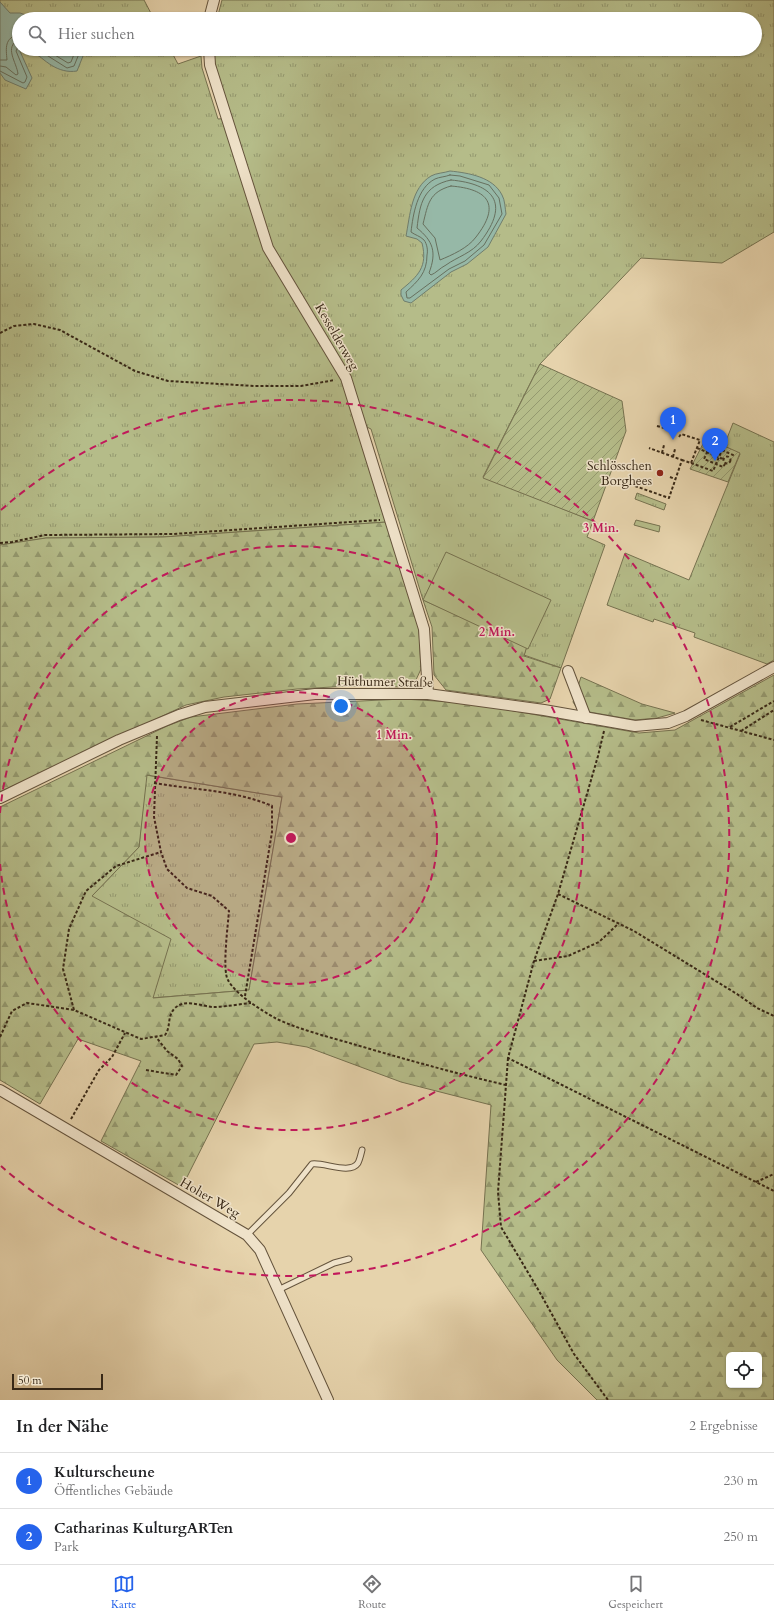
<!DOCTYPE html>
<html lang="de">
<head>
<meta charset="utf-8">
<style>
  body { margin:0; font-family:Cardo,serif; background:#f6f6f6; color:#202124 }
  .controls { position:absolute; right:12px; bottom:12px; display:grid; overflow:hidden; border-radius:6px; box-shadow:0 1px 3px #0004 }
  .controls button { width:36px; height:36px; display:grid; place-items:center; padding:0; border:0; border-bottom:1px solid #e0e0e0; background:#fff; color:#202124; font:20px sans-serif }
  .scale { position:absolute; left:12px; bottom:10px; width:91px; box-sizing:border-box; padding-left:4px; border:2px solid #382816; border-top:0; font-size:11px; line-height:14px; white-space:nowrap; color:#382816; -webkit-text-stroke:3px #efe2c9; paint-order:stroke }
  .you { position:absolute; left:341px; top:706px; width:14px; height:14px; margin:-10px; border:3px solid #fff; border-radius:50%; background:#1a73e8; box-shadow:0 0 0 6px #1a73e833 }
  .badge { display:grid; place-items:center; width:26px; height:26px; border-radius:50%; background:#2563eb; color:#fff; font-size:13px; font-weight:700 }
  .pin { position:absolute; translate:-50% -33px; filter:drop-shadow(0 1px 2px #0008) }
  .pin::after { content:''; position:absolute; top:21px; width:14px; height:12px; background:inherit; clip-path:polygon(0 0,100% 0,50% 100%) }
  .list { margin:0; padding:0; list-style:none }
  h2 { display:flex; justify-content:space-between; align-items:center; height:52px; margin:0; padding:0 16px; font-size:17px }
  h2 small { font-size:13px; font-weight:400; color:#757577 }
  .list li { display:grid; grid-template-columns:26px 1fr auto; gap:12px; align-items:center; box-sizing:border-box; height:56px; padding:0 16px; border-top:1px solid #e0e0e0 }
  .list b { display:block; font-size:15px; white-space:nowrap }
  .list p { margin:0; font-size:13px; white-space:nowrap; color:#757577 }
  .list em { font-size:13px; font-style:normal; color:#757577 }
  .icon { flex:none; width:22px; height:22px; fill:none; stroke:currentColor; stroke-width:2; stroke-linecap:round; stroke-linejoin:round }
  .map { position:relative; flex:none; width:774px; height:1400px; overflow:hidden }
  .search { position:absolute; background:#fff; box-shadow:0 1px 3px #0004; left:12px; right:12px; top:12px; height:44px; display:flex; align-items:center; gap:10px; box-sizing:border-box; padding:0 14px; border-radius:22px; color:#757577; font-size:15px }
  .sheet { height:164px; background:#fff }
  nav { display:flex; justify-content:space-around; align-items:center; box-sizing:border-box; height:56px; border-top:1px solid #e0e0e0; background:#fff; font-size:11px; color:#757577 }
  nav a { display:grid; justify-items:center; gap:2px }
  nav .on { color:#2563eb }
  .map>svg:first-child { display:block }
  .grass { fill:url(#grass-tufts); stroke:#767250 }
  .forest { fill:url(#forest-firs); stroke:#767250; fill-rule:evenodd }
  .garden { fill:url(#garden-furrows); stroke:#767250 }
  .pitch { fill:#b5bc89; stroke:#767250 }
  .water { fill:#96b8a7; stroke:#707e6d }
  .lines { fill:none; stroke-linecap:round; stroke-linejoin:round }
  .shore { stroke:#67705e; stroke-width:1 }
  .service-casing { stroke:#64533c; stroke-width:7 }
  .minor-casing { stroke:#64533c; stroke-width:12 }
  .path { stroke:#382816; stroke-width:2; stroke-dasharray:3 2; stroke-linecap:butt }
  .service { stroke:#efe2c9; stroke-width:5 }
  .minor { stroke:#efe2c9; stroke-width:10 }
  .ring { fill:none; stroke:#c2185b; stroke-width:2; stroke-dasharray:7 5 }
  .poi-dot { fill:#8f2418; stroke:#efe2c9; stroke-width:1.5 }
  .labels { text-anchor:middle; dominant-baseline:central; stroke-width:3; stroke-linejoin:round; paint-order:stroke }
  .street-label { font-size:13px; fill:#382816; stroke:#efe2c9 }
  .poi-label { font-size:13px; fill:#382816; stroke:#efe2c9; text-anchor:end }
  .centre { fill:#c2185b; stroke:#efe2c9; stroke-width:2 }
  .ring-label { font-size:12px; text-anchor:middle; font-weight:bold; fill:#c2185b; stroke:#efe2c9; stroke-width:3; stroke-linejoin:round; paint-order:stroke }
</style>
</head>
<body>
<div class="map">
<svg width="774" height="1400" viewBox="0 0 774 1400">
  <defs>
    <pattern id="grass-tufts" width="24" height="20" patternUnits="userSpaceOnUse"><rect width="24" height="20" fill="#b5bc89"/><path d="M3 7l-1-3M5 7V3M7 7l1-3M15 17l-1-3M17 17v-4M19 17l1-3" fill="none" stroke="#94996f"/></pattern>
    <pattern id="forest-firs" width="22" height="20" patternUnits="userSpaceOnUse"><rect width="22" height="20" fill="#b5bc89"/><path d="M5 1l3.5 6h-7zM16 11l3.5 6h-7z" fill="#94996f"/></pattern>
    <pattern id="garden-furrows" width="10" height="10" patternUnits="userSpaceOnUse"><rect width="10" height="10" fill="#b5bc89"/><path d="M-1 1l2-2M0 10L10 0M9 11l2-2" fill="none" stroke="#94996f"/></pattern>
  </defs>
  <rect width="100%" height="100%" fill="#e6d3ac"/>
  <filter id="stains"><feTurbulence type="fractalNoise" baseFrequency=".005" numOctaves="4"/><feColorMatrix values="0 0 0 0 .2 0 0 0 0 .09 0 0 0 0 .02 0 0 0 .5 -.17"/></filter>
  <radialGradient id="worn" r=".72"><stop offset=".6" stop-color="#630" stop-opacity="0"/><stop offset="1" stop-color="#630" stop-opacity=".3"/></radialGradient>
  <!-- grass -->
  <g class="grass">
    <polygon points="0,0 144,0 154,19 19,19 19,49 170,49 178,64 201,56 202,68 218,119 231,118 215,66 214,49 755,49 755,19 217,19 222,0 774,0 774,232 722,263 641,258 540,364 483,477 593,521 587,537 605,545 561,668 524,655 527,646 423,600 371,429 356,422 387,522 163,537 46,538 0,545"/>
    <polygon points="733,423 774,442 774,660 767,664 694,637 695,633 654,619 653,622 607,605 625,553 689,580 740,454 724,446"/>
    <polygon points="637,493 666,504 664,510 635,499"/>
    <polygon points="146,775 282,797 249,990 152,998 92,896 139,847"/>
  </g>
  <!-- forest -->
  <g class="forest">
    <polygon points="387,522 419,629 421,669 415,682 403,687 350,686 297,689 224,697 186,705 0,792 0,545 46,538 163,537"/>
    <polygon points="423,600 527,646 524,656 561,668 550,699 541,703 446,690 434,675 432,627"/>
    <path d="M774 675V1400H597L557 1360 481 1250 491 1105 401 1082 307 1047 277 1042 254 1044 182 1187 101 1141 141 1061 78 1039 40 1104 0 1080V807L167 726 191 717 297 704 403 699 469 703 639 733 675 730ZM147 775 282 797 249 990 153 998 171 939 92 896 139 847ZM729 1355H759V1385H729Z"/>
    <polygon points="581,677 642,704 675,713 657,718 635,720 578,710 573,702"/>
  </g>
  <!-- garden -->
  <g class="garden">
    <polygon points="540,364 622,401 626,431 593,521 483,478"/>
    <polygon points="706,438 740,453 728,482 690,469"/>
  </g>
  <!-- pitch -->
  <g class="pitch">
    <polygon points="636,520 660,526 659,532 634,525"/>
    <polygon points="446,552 551,600 528,649 423,600"/>
  </g>
  <!-- water -->
  <g class="water">
    <polygon points="0,2 10,13 20,13 35,18 66,19 19,19 19,49 32,78 26,89 5,80 0,73"/>
    <path d="M31 49H84L85 51 77 71C58 74 45 61 31 49Z"/>
    <path d="M450 171C469 173 493 177 502 195 505 200 505 208 506 214L488 247 467 264 451 272 411 303 404 301 401 295V290C418 276 428 267 422 243L417 239 406 236C410 216 411 188 431 176 436 173 444 173 450 171Z"/>
  </g>
  <g class="lines">
    <!-- shore -->
    <g class="shore">
      <polyline points="37,49 67,68 74,66 81,49"/>
      <polyline points="45,49 68,63 71,62 76,49"/>
      <path d="M0 60H7C6 48 4 38 19 34"/>
      <path d="M0 66 6 67 16 75 18 74C17 63 3 46 19 40"/>
      <polyline points="0,71 23,83 25,82 27,77 16,51 19,45"/>
      <path d="M450 175 460 176 489 185 499 198 502 214 484 245 465 261 449 269 410 298H407L406 292C418 281 427 273 427 255 428 250 427 244 424 240 420 236 415 235 411 232 413 215 417 188 435 179 439 177 445 177 450 175Z"/>
      <path d="M451 180C494 184 510 203 481 241 472 253 457 257 446 265 440 268 436 273 431 275L429 273C437 252 433 241 417 228 420 203 423 186 451 180Z"/>
      <path d="M451 186C489 189 501 205 476 237 468 248 452 255 440 260L435 238 423 224C428 204 429 192 451 186Z"/>
    </g>
    <!-- service casing -->
    <g class="service-casing">
      <g id="service">
        <path d="M247 1235 289 1193 312 1164C324 1162 350 1175 358 1163 360 1159 361 1154 362 1150"/>
        <polyline points="278,1290 334,1263 349,1259"/>
      </g>
    </g>
    <!-- minor casing -->
    <g class="minor-casing">
      <g id="minor">
        <polyline points="209,19 214,0"/>
        <polyline points="209,49 210,65 268,248 346,378 424,629 428,694"/>
        <polyline points="568,671 586,718"/>
        <polyline points="0,798 119,740 179,715 205,707 315,694 428,694 544,710 635,726 668,723 686,716 774,667"/>
        <polyline points="0,1090 247,1235 260,1250 328,1400"/>
      </g>
    </g>
    <!-- path -->
    <g class="path">
      <polyline points="0,333 14,326 34,324 60,330 135,371 168,381 255,386 301,386 335,380"/>
      <polyline points="657,426 664,428"/>
      <polyline points="679,437 681,434 700,440 691,463 682,460"/>
      <polyline points="697,448 723,459"/>
      <polyline points="722,450 735,456"/>
      <polyline points="662,453 664,445"/>
      <circle cx="727" cy="460" r="3.5"/>
      <polyline points="673,457 675,449"/>
      <polyline points="691,463 713,471 722,450 710,446 704,459 723,467 725,464"/>
      <polyline points="642,467 648,469"/>
      <polyline points="670,477 675,479"/>
      <polyline points="635,486 669,498 682,460 649,448"/>
      <polyline points="0,543 12,542 45,535 173,534 380,520"/>
      <polyline points="701,720 774,740"/>
      <polyline points="730,727 774,701"/>
      <polyline points="604,731 598,756 558,894 534,961 508,1058 774,1191"/>
      <polyline points="741,731 774,710"/>
      <path d="M157 736 154 817 161 852 167 869 187 888 212 896 229 911C228 924 222 971 228 980 235 994 261 1010 275 1018 297 1029 329 1037 353 1044 404 1059 454 1073 506 1085"/>
      <path d="M154 783C194 790 235 790 272 806V832L245 996"/>
      <polyline points="558,894 634,931 737,994 757,1008 774,1016"/>
      <polyline points="534,961 568,956 599,942 618,924"/>
      <polyline points="74,1010 63,969 69,929 86,891 116,866 161,852"/>
      <path d="M0 1037 12 1011 27 1003 74 1010 141 1039 165 1035C171 1027 167 1017 174 1009 184 998 200 1006 213 1007 225 1007 239 1004 251 1003"/>
      <polyline points="508,1058 498,1192 501,1227 539,1291 574,1354 608,1400"/>
      <polyline points="146,1070 176,1075 182,1066 178,1059 167,1051 156,1037"/>
      <polyline points="71,1119 99,1070 112,1057 125,1033"/>
      <polyline points="756,1182 774,1174"/>
    </g>
    <!-- service -->
    <use href="#service" class="service"/>
    <!-- minor -->
    <use href="#minor" class="minor"/>
  </g>
  <!-- distance rings -->
  <circle cx="291" cy="838" r="146" fill="#c2185b" fill-opacity=".12"/>
  <g class="ring">
    <circle cx="291" cy="838" r="146"/>
    <path d="M0 813A292 292 0 1 1 0 863"/>
    <path d="M1 510A438 438 0 1 1 1 1166"/>
  </g>
  <!-- markers -->
  <circle class="poi-dot" cx="660" cy="473" r="4"/>
  <g class="labels">
    <!-- street labels -->
    <g class="street-label">
      <text transform="translate(337 337) rotate(60)">Kesselderweg</text>
      <text transform="translate(385 682) rotate(1)">Hüthumer Straße</text>
      <text transform="translate(210 1198) rotate(30)">Hoher Weg</text>
    </g>
    <!-- poi labels -->
    <g class="poi-label">
      <text x="652" y="466">Schlösschen<tspan x="652" dy="15">Borghees</tspan></text>
    </g>
  </g>
  <circle cx="291" cy="838" r="6" class="centre"/>
  <g class="ring-label">
    <text x="601" y="532">3 Min.</text>
    <text x="497" y="636">2 Min.</text>
    <text x="394" y="739">1 Min.</text>
  </g>
  <rect width="100%" height="100%" filter="url(#stains)"/>
  <rect width="100%" height="100%" fill="url(#worn)"/>
</svg>
<div class="controls">
<button><svg class="icon" aria-label="locate" viewBox="0 0 24 24"><circle cx="12" cy="12" r="6"/><path d="M12 2v4M12 18v4M2 12h4M18 12h4"/></svg></button>
</div>
<div class="scale">50 m</div>
<div class="you"></div>
<div class="pin badge" style="left:673px;top:440px">1</div>
<div class="pin badge" style="left:715px;top:461px">2</div>
<div class="search"><svg class="icon" aria-label="search" viewBox="0 0 24 24"><circle cx="10" cy="10" r="6"/><path d="M15 15l6 6"/></svg>Hier suchen</div>
</div>
<section class="sheet">
<h2>In der Nähe<small>2 Ergebnisse</small></h2>
<ul class="list">
<li><span class="badge">1</span><div><b>Kulturscheune</b><p>Öffentliches Gebäude</p></div><em>230 m</em></li>
<li><span class="badge">2</span><div><b>Catharinas KulturgARTen</b><p>Park</p></div><em>250 m</em></li>
</ul>
</section>
<nav>
<a class="on"><svg class="icon" aria-label="map" viewBox="0 0 24 24"><path d="M3 6l6-2 6 2 6-2v14l-6 2-6-2-6 2zM9 4v14M15 6v14"/></svg>Karte</a>
<a><svg class="icon" aria-label="directions" viewBox="0 0 24 24"><path d="M12 3l9 9-9 9-9-9zM9 14v-3h6M13 9l2 2-2 2"/></svg>Route</a>
<a><svg class="icon" aria-label="saved" viewBox="0 0 24 24"><path d="M7 4h10v16l-5-4-5 4z"/></svg>Gespeichert</a>
</nav>
</body>
</html>
